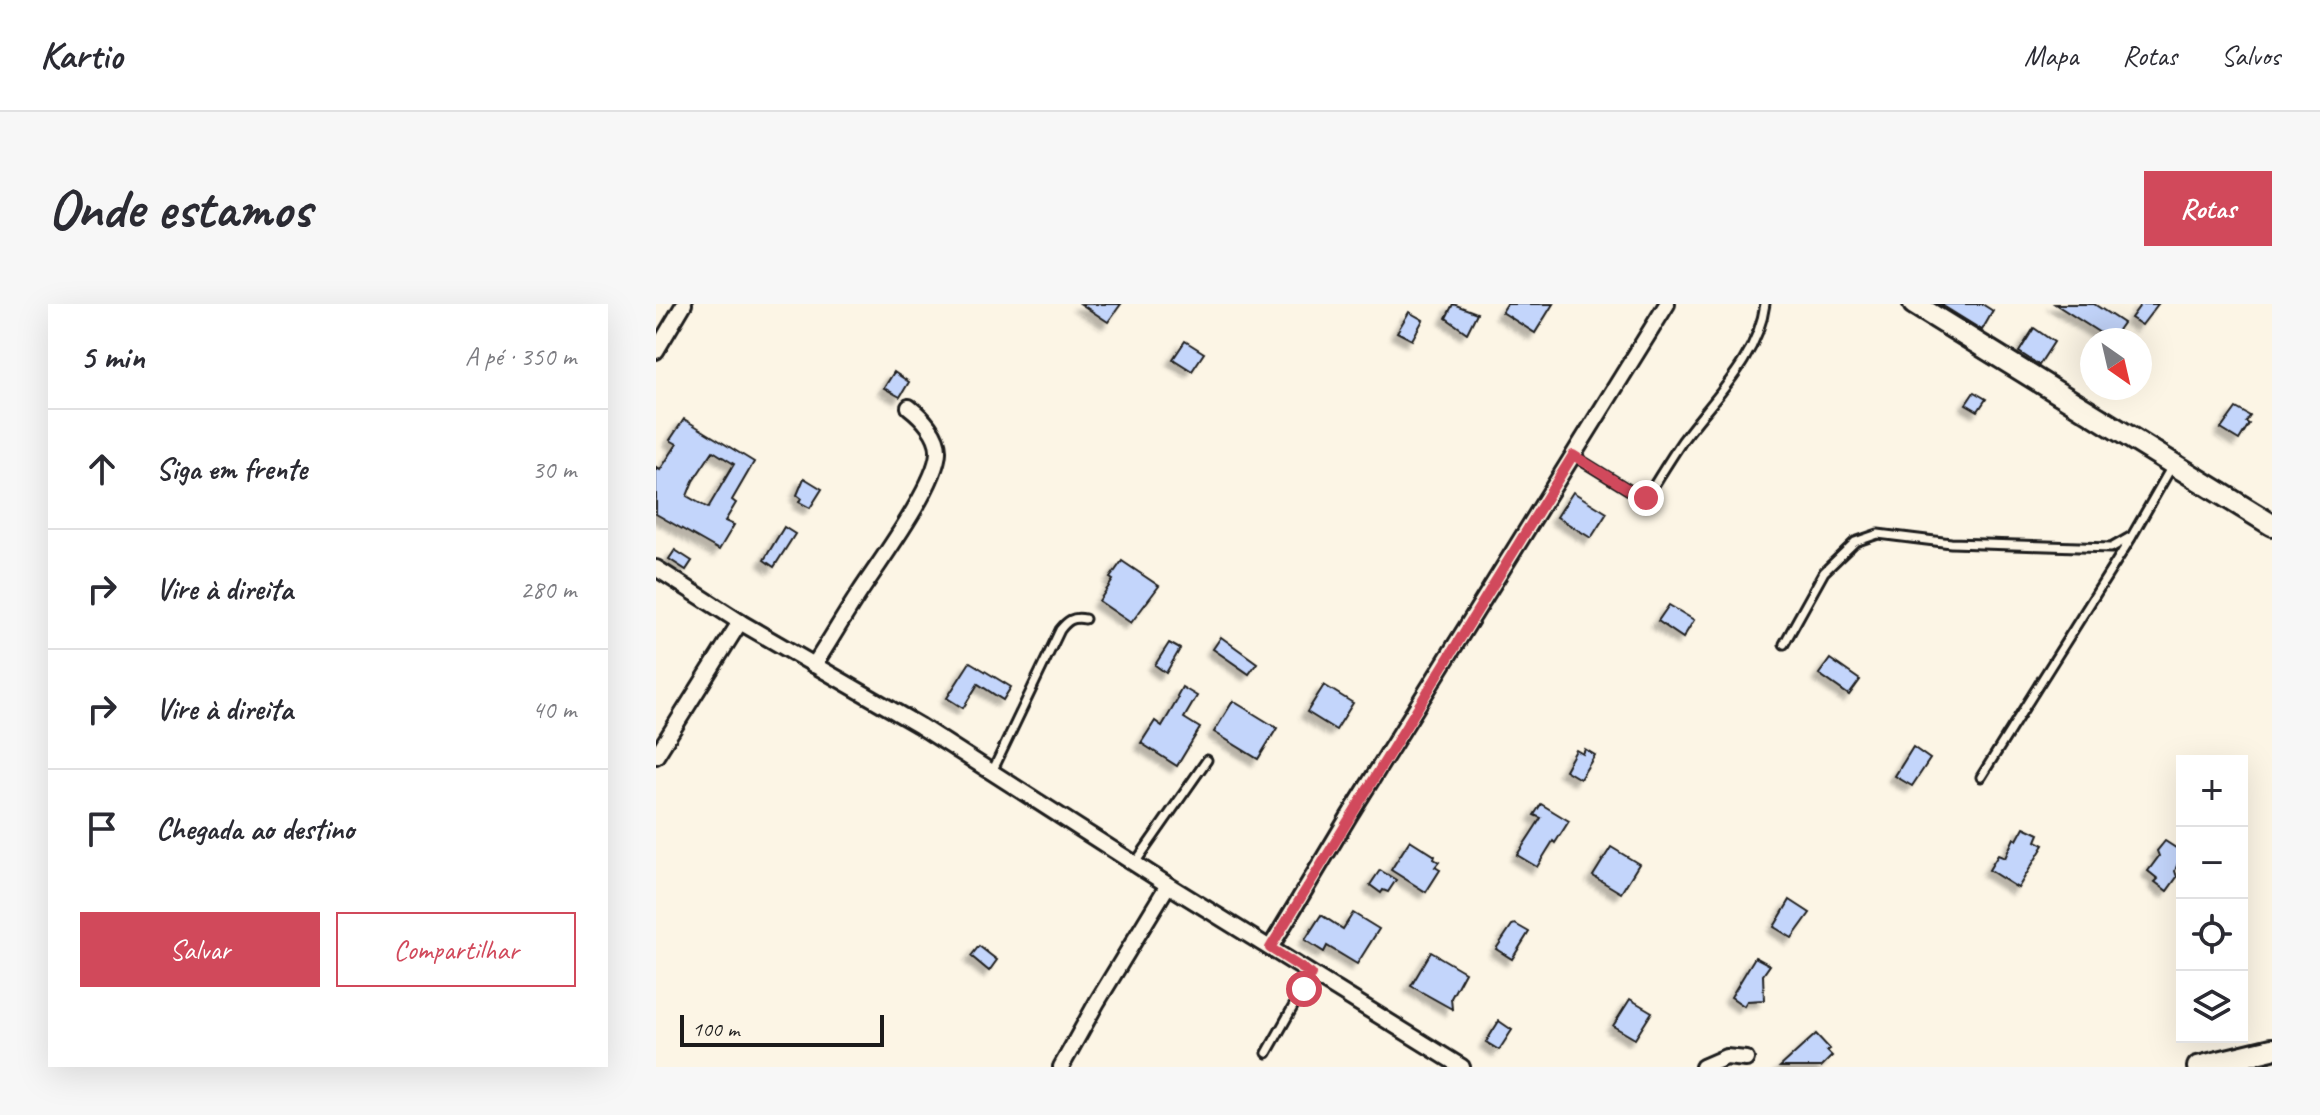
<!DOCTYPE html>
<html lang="pt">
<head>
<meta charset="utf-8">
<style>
  body { margin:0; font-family:Caveat,sans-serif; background:#f7f7f7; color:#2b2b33 }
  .controls { position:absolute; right:24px; bottom:24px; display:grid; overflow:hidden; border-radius:0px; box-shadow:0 8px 32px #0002 }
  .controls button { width:72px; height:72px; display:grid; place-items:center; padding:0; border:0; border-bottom:2px solid #e1e1e2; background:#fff; color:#2b2b33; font:40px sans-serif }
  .compass { position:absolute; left:1424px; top:24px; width:72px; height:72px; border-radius:50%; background:#fff; box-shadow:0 8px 32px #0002; rotate:146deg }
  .scale { position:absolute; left:24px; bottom:20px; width:204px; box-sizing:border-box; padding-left:8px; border:4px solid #1c1c1c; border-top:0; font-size:22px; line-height:28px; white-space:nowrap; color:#1c1c1c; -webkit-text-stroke:6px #fcf5e5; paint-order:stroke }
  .stop { position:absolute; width:24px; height:24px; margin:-18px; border:6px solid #d1495b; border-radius:50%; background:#fff }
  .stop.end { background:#d1495b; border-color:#fff; box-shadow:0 2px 8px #0008 }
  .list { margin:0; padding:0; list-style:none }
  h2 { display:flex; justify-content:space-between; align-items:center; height:104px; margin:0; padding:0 32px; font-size:34px }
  h2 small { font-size:26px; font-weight:400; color:#7c7c81 }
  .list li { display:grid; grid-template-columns:52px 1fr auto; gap:24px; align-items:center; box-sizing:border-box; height:120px; padding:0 32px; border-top:2px solid #e1e1e2 }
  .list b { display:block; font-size:30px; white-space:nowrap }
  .list em { font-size:26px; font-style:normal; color:#7c7c81 }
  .actions { display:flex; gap:16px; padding:24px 32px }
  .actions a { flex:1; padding:18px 0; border:2px solid #d1495b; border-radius:0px; text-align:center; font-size:28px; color:#d1495b }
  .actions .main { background:#d1495b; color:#fff }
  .icon { flex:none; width:44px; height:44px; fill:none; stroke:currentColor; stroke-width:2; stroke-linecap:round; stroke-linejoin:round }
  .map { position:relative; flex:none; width:1616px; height:763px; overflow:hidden; border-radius:0px }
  header { display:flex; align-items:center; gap:48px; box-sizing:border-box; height:112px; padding:0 40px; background:#fff; border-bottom:2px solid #e1e1e2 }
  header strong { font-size:38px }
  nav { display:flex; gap:44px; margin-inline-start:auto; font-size:28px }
  .intro { display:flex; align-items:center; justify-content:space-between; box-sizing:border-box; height:192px; padding:0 48px }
  h1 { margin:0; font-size:56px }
  .button { padding:20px 36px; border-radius:0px; background:#d1495b; color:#fff; font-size:28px; font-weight:700 }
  main { display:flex; gap:48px; padding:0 48px }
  aside { flex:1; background:#fff; border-radius:0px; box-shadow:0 8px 32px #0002 }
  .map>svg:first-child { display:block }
  .building { fill:#c3d5fb; stroke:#1c1c1c; stroke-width:2; fill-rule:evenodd; filter:url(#shadow) }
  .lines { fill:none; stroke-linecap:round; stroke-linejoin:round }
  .lane-casing { stroke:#1c1c1c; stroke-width:13 }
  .street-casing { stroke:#1c1c1c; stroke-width:20 }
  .secondary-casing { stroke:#1c1c1c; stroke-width:26 }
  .lane { stroke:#fcf5e5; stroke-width:7 }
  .street { stroke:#fcf5e5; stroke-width:14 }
  .secondary { stroke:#fcf5e5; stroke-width:20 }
  .route { stroke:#d1495b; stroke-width:10 }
</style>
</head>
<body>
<header>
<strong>Kartio</strong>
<nav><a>Mapa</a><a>Rotas</a><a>Salvos</a></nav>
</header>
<div class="intro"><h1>Onde estamos</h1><a class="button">Rotas</a></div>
<main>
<aside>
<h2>5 min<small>A pé · 350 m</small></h2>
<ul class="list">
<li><svg class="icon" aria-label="ahead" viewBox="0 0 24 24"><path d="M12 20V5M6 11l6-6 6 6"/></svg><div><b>Siga em frente</b></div><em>30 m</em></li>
<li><svg class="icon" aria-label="right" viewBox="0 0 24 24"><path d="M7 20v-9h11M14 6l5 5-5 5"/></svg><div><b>Vire à direita</b></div><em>280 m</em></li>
<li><svg class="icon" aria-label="right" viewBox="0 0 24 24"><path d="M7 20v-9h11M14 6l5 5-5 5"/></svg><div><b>Vire à direita</b></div><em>40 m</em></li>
<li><svg class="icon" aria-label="arrive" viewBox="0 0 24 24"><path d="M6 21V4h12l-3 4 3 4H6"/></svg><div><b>Chegada ao destino</b></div></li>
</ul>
<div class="actions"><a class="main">Salvar</a><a>Compartilhar</a></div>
</aside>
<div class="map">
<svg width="1616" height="763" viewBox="0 0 1616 763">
  <defs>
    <filter id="shadow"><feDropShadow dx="-6" dy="6" stdDeviation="2" flood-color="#0004"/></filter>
  </defs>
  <rect width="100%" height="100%" fill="#fcf5e5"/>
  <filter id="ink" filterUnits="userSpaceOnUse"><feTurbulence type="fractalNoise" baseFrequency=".0125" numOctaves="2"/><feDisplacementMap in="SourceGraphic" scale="16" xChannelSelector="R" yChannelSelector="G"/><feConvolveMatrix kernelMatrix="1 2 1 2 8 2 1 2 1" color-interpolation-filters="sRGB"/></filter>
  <g filter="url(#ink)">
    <!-- building -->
    <g class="building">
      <polygon points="425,0 465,0 452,18"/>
      <polygon points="797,0 821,9 811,29 790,14"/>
      <polygon points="851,0 897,0 879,29 846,8"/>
      <polygon points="1284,0 1326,0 1337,7 1326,26"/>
      <polygon points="1399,0 1438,0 1467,19 1455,36"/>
      <polygon points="1485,0 1502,0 1486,21 1475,14"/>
      <polygon points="753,8 767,16 756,36 741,28"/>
      <polygon points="1378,24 1398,38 1383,61 1363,48"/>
      <polygon points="529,37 548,49 536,67 517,55"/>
      <polygon points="238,68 253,78 244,93 228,84"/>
      <polygon points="1318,88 1330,95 1322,107 1310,100"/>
      <polygon points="1580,104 1594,112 1590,118 1593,120 1583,136 1565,125"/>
      <path d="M28 115 98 158 76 196 80 199 69 217 78 221 63 246 0 210V163L4 166 21 140 14 136ZM57 147 78 160 52 204 31 192 37 177Z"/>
      <polygon points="148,174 166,185 154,204 143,198 145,194 141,191"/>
      <polygon points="917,188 951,209 935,234 901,213"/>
      <polygon points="128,223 139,230 118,263 108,256"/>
      <polygon points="19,246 36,257 30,266 13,255"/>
      <polygon points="466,257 503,282 475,319 443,297 457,276 454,274"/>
      <polygon points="1013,301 1038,316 1027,334 1002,317"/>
      <polygon points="565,333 601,359 593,370 557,345"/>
      <polygon points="513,339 524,345 510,369 499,361"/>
      <polygon points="1174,355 1204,376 1193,391 1163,370"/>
      <polygon points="314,358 355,383 347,396 322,380 307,404 291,394"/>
      <polygon points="668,381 697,399 680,426 651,408"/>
      <polygon points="526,383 541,392 528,414 544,424 521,462 485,439 499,417 506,422 522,395 521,392"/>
      <polygon points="577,397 621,424 602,455 558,428"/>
      <polygon points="1257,443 1274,455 1256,482 1239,472"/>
      <polygon points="929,445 939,451 924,475 909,466 920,446 927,450"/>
      <polygon points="885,500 913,517 899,539 897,537 881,563 861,551 885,514 878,511"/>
      <polygon points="1368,523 1383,530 1380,537 1388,541 1362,584 1333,566 1342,551 1349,554 1358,534 1361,536"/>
      <polygon points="754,536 779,552 778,555 783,558 779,563 784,566 770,588 735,566"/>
      <polygon points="1509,537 1526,548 1519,567 1521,573 1511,587 1499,578 1502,575 1492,567 1503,552 1501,547"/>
      <polygon points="955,543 983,560 965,589 937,572"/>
      <polygon points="724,566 740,576 732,588 727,586 725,589 714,581"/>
      <polygon points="1134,596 1154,609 1136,634 1118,623"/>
      <polygon points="697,609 723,625 701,660 671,642 668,648 649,636 665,611 687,625"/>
      <polygon points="859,620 873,628 856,655 840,645 856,621"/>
      <polygon points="323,642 341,656 333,667 315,652"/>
      <polygon points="775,648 809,668 795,694 796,705 755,682"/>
      <polygon points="1099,653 1114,661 1107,671 1108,696 1091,697 1088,702 1075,693"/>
      <polygon points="974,695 996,708 979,735 957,722"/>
      <polygon points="843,717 856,726 843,746 830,738"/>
      <polygon points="1160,730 1174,745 1171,747 1176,752 1165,763 1124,763"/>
    </g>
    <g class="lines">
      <!-- lane casing -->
      <g class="lane-casing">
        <g id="lane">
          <path d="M918 152 978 189 990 194C1002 175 1014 155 1027 136 1058 94 1102 54 1109 0"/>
          <polyline points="1128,340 1168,268 1199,238 1222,230 1295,239 1455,244 1476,232 1516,162"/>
          <path d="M336 468 404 326C411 317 417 312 429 315"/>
          <polyline points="1325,473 1475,234"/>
          <polyline points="479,559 551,456"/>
          <polyline points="611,749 655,671"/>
        </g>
      </g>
      <!-- street casing -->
      <g class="street-casing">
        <g id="street">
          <polyline points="0,47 28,0"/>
          <polyline points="0,264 84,318 264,422 512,581 806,763"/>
          <path d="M158 361C174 337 188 312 204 288 223 259 281 180 282 148 283 131 266 113 253 103"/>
          <polyline points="0,452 84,318"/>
          <polyline points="614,644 693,512 1011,0"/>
          <polyline points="405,763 441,698 512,581"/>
          <polyline points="1047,763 1070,753 1090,755"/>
        </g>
      </g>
      <!-- secondary casing -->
      <g class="secondary-casing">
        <g id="secondary">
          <polyline points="1258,0 1616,221"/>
          <polyline points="1542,763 1616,745"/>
        </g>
      </g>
      <!-- lane -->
      <use href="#lane" class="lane"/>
      <!-- street -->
      <use href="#street" class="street"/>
      <!-- secondary -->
      <use href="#secondary" class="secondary"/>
    </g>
  </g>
  <g class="lines" filter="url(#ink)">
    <!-- route -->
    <polyline class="route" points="648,685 655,670 614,644 917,151 978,189 990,194"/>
  </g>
</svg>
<div class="controls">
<button>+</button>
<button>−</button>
<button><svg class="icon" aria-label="locate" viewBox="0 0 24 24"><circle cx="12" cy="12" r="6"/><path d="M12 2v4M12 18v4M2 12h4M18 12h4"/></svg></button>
<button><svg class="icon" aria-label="layers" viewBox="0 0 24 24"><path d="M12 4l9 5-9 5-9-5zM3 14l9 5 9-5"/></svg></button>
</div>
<svg class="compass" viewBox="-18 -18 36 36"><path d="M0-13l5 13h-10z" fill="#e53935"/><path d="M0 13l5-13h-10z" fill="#7c7c81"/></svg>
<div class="scale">100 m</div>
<div class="stop" style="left:648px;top:685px"></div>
<div class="stop end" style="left:990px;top:194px"></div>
</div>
</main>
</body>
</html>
